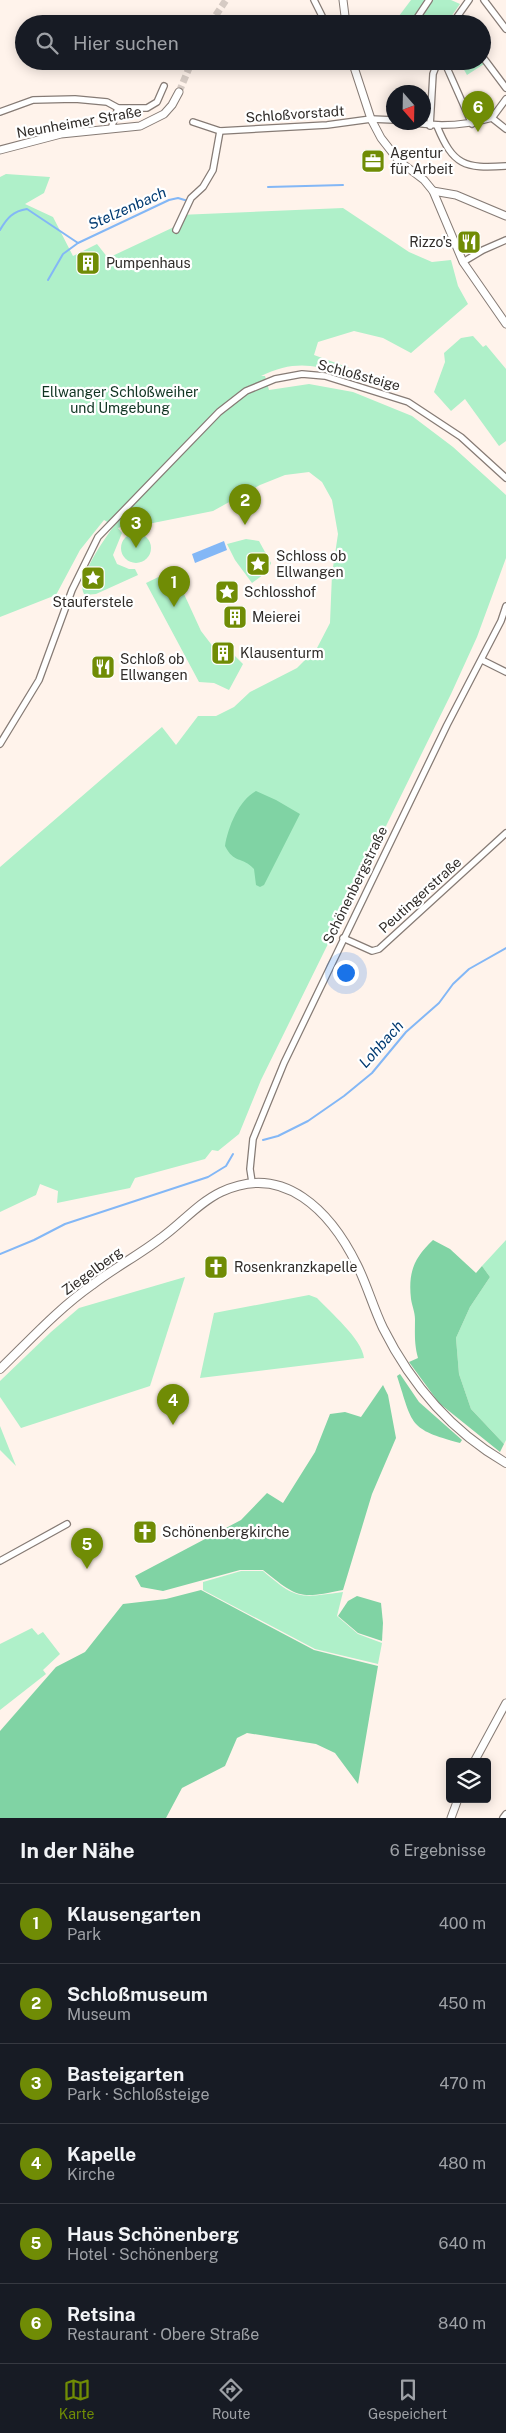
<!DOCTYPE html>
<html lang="de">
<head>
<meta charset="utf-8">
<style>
  body { margin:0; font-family:"Public Sans",sans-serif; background:#242831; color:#f1f3f6 }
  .controls { position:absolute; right:15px; bottom:15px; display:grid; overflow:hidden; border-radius:5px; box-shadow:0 2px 12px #0003 }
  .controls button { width:45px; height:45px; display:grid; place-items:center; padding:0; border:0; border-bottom:1px solid #363941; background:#171b24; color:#f1f3f6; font:25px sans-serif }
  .compass { position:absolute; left:386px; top:85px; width:45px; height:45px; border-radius:50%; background:#171b24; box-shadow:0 2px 12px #0003; rotate:160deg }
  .you { position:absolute; left:345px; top:972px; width:18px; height:18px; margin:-12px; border:4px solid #fff; border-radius:50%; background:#1a73e8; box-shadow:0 0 0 8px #1a73e833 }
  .badge { display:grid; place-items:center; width:32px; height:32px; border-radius:50%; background:#708c05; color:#fff; font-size:16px; font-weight:700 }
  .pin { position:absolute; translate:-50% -41px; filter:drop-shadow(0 1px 2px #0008) }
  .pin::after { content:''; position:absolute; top:26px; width:18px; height:15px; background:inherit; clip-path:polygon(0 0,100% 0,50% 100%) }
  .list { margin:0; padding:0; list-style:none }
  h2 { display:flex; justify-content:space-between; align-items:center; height:65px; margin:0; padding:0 20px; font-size:21px }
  h2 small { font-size:16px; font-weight:400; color:#9ea1a6 }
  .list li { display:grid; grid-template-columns:32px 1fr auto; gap:15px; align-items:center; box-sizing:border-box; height:80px; padding:0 20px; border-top:1px solid #363941 }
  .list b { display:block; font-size:19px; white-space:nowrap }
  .list p { margin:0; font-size:16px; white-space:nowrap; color:#9ea1a6 }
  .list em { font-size:16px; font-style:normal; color:#9ea1a6 }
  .icon { flex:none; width:28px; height:28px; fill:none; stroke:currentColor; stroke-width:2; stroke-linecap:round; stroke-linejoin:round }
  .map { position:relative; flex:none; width:506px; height:1818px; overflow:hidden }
  .search { position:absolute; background:#171b24; box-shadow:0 2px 12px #0003; left:15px; right:15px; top:15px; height:55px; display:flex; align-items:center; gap:12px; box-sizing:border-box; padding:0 18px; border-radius:28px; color:#9ea1a6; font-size:19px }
  .sheet { height:545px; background:#171b24 }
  nav { display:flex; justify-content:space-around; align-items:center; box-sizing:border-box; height:70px; border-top:1px solid #363941; background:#171b24; font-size:14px; color:#9ea1a6 }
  nav a { display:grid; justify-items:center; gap:2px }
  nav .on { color:#708c05 }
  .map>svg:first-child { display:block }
  .green { fill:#aff0c9 }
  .forest { fill:#80d3a4 }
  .water { fill:#83b7f6 }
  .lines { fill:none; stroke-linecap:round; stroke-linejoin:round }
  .stream { stroke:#83b7f6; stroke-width:2 }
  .tertiary-tunnel { stroke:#d6cbc4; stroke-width:7; stroke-dasharray:7 3.5; stroke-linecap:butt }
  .minor-casing { stroke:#867b75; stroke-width:8 }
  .tertiary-casing { stroke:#867b75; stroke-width:9 }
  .secondary-casing { stroke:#867b75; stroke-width:10 }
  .minor { stroke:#fff; stroke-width:5.5 }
  .tertiary { stroke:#fff; stroke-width:7 }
  .secondary { stroke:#fff; stroke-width:8 }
  .labels { text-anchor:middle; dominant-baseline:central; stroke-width:4.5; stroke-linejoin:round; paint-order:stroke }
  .street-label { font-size:14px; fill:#302c29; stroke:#fff }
  .poi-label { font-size:14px; fill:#302c29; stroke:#fff; text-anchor:start }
  .park-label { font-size:14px; fill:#0f3321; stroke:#fff }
  .water-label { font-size:15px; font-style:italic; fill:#023b72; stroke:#fff }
</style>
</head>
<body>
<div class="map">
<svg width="506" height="1818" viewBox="0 0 506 1818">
  <rect width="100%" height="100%" fill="#fff3eb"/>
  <!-- green -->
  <g class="green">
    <polygon points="411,0 451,0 460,4 446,24 412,24 399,16"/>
    <polygon points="459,61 482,61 484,64 467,75"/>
    <path d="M6 174 50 177 44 193 25 204 53 217 73 256 97 244 108 258 174 227 179 215 343 208 409 252 432 262 451 260 458 286 468 304 411 353 383 338 354 331 318 342 314 355 374 377 375 384C332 371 304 354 261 376H265L269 390 309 384 353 392 412 416 453 447 506 495V558L477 637 451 694 261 1080 239 1134 218 1151 212 1150 205 1159 135 1178 130 1188 57 1203 58 1191 40 1184 36 1195 0 1212V867L162 727 176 745 198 716H216L234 707 250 692 297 668 317 648 330 623 332 574 338 534 332 500 322 482 309 472 285 475 260 485 213 511 143 525 132 523 118 528 122 533 113 555 117 564 129 569H135L138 575 96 594 85 595C73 583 105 538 114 526L104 520 80 550 56 595 0 617V177Z"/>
    <polygon points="473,336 483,347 486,345 506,369 506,441 499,446 465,399 451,411 434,392 445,362 444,353 461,338"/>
    <circle cx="136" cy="548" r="15"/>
    <polygon points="246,539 259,541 271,563 267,572 252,583 235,560 227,544"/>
    <polygon points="173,570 201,631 224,661 233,654 243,664 229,690 214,683 199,682 146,583"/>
    <polygon points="506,1240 506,1440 504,1444 471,1409 459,1374 456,1338 470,1307 490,1277 482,1266"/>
    <polygon points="185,1277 150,1386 21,1428 0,1397 0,1381 51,1332 79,1308"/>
    <path d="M309 1295 317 1298C330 1312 362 1339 364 1358L200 1378 214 1313Z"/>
    <polygon points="0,1426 16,1466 0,1450"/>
    <path d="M241 1571H263C297 1600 299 1598 343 1592L337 1616 358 1634 382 1643 378 1664 315 1649 203 1590V1582Z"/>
    <polygon points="32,1628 38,1635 43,1632 60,1654 43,1670 46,1674 0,1710 0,1644"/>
  </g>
  <!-- forest -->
  <g class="forest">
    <path d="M256 791 276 800 300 814 264 885 260 887 256 885 254 869C242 856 234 864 225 846 228 827 239 800 256 791Z"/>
    <path d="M433 1240 450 1249 476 1273 482 1266 490 1277 470 1307 456 1338 459 1374 471 1409 504 1444 500 1452 439 1403 409 1362 418 1358C414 1343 415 1333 415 1319 415 1312 412 1306 411 1299 408 1272 414 1258 433 1240Z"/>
    <path d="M400 1374 419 1402 462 1440 460 1443C408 1429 413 1425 397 1376Z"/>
    <path d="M383 1385 388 1395 396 1438 372 1494 343 1590C299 1599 298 1598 263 1570H240L163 1591 141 1587 135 1576 241 1520 267 1493 283 1503 315 1452 330 1414 345 1412 361 1417Z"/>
    <polygon points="201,1590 314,1650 378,1666 358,1784 335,1753 316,1744 247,1733 237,1738 225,1766 182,1788 166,1818 0,1818 0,1731 56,1667 85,1652 123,1604 166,1599"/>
    <polygon points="357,1596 381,1603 383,1623 382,1641 358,1633 338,1616 348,1601"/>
  </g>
  <!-- water -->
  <polygon class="water" points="224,541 227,550 195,563 192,554"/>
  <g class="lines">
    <!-- stream -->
    <g class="stream">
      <polyline points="268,187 343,185"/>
      <path d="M0 230C7 218 13 211 27 209L78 243 169 200 178 198 188 201"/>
      <polyline points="48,280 63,254 78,243"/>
      <polyline points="263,1140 278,1136 308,1121 344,1096 372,1073 406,1032 439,1003 453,984 469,969 506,948"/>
      <polyline points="0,1254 34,1240 65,1224 208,1177 226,1166 233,1154"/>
    </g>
    <!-- tertiary-tunnel -->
    <g class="tertiary-tunnel">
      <polyline points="210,24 226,0"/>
      <polyline points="179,92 192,61"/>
    </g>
    <!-- minor casing -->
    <g class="minor-casing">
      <g id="minor">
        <polyline points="314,0 326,24"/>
        <polyline points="484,0 506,29"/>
        <polyline points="413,24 429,0"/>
        <polyline points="452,24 469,0"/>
        <polyline points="482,56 506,88"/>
        <polyline points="444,61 472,124"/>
        <polyline points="0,112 33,100 75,99 107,102 118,108 147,108 157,102 164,86"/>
        <polyline points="492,118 506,99"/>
        <polyline points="492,118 506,129"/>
        <polyline points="193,122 220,131 327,125 371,119 394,120"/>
        <path d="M408 122C437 127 464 126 492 118"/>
        <polyline points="430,126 433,74 438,61"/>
        <path d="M437 126C453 165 464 169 506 166"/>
        <polyline points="111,129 118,108"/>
        <polyline points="176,230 191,198 203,187 213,170 220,131"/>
        <polyline points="463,262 483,250 506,240"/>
        <polyline points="482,660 506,672"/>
        <polyline points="0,744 39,680 72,590 98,537 219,412 246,391 275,379 302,374 325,376 408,402 461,437 506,478"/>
        <polyline points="343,938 372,951 379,949 506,833"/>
        <polyline points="252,1182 250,1169 253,1139 284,1063 447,725 501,621 506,606"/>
        <polyline points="0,1561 67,1524"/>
        <polyline points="503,1818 506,1814"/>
      </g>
    </g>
    <!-- tertiary casing -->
    <g class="tertiary-casing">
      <g id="tertiary">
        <polyline points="343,0 346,24"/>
        <polyline points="352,61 371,119 381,138 399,161 424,180 433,191 463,262 506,324"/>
        <polyline points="0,150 61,134 140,126 164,114 172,105 179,92"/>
        <polyline points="433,191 456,195 506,216"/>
        <polyline points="474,1762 506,1703"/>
        <polyline points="451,1818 458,1799"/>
      </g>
    </g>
    <!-- secondary casing -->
    <g class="secondary-casing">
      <path id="secondary" d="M0 1369C30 1340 58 1309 92 1285 114 1268 139 1255 161 1238 181 1224 198 1203 221 1192 284 1162 331 1212 357 1265 367 1285 373 1307 383 1328 411 1384 451 1431 506 1463"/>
    </g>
    <!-- minor -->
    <use href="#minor" class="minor"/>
    <!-- tertiary -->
    <use href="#tertiary" class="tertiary"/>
    <!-- secondary -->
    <use href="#secondary" class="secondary"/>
  </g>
  <!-- icons -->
  <defs>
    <g id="office-square" transform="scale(1.25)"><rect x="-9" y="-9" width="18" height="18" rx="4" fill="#708c05" stroke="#fff"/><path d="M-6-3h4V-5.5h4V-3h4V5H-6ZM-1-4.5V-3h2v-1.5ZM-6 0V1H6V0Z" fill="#fff"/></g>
    <g id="restaurant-square" transform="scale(1.25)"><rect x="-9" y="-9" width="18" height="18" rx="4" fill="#708c05" stroke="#fff"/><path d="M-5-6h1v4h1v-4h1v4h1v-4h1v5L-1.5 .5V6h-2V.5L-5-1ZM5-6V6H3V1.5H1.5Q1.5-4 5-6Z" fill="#fff"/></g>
    <g id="building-square" transform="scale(1.25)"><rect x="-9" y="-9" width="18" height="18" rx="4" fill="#708c05" stroke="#fff"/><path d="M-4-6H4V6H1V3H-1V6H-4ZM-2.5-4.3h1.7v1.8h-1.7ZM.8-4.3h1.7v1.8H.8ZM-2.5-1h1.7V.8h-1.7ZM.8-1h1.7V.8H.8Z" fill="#fff"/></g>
    <g id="sight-square" transform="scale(1.25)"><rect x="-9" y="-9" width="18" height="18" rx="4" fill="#708c05" stroke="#fff"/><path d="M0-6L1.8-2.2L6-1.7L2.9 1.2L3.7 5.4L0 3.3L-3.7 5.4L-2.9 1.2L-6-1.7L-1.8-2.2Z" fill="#fff"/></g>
    <g id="church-square" transform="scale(1.25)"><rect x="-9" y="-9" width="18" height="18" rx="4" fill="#708c05" stroke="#fff"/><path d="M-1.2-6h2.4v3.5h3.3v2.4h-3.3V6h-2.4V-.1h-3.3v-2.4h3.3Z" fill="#fff"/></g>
  </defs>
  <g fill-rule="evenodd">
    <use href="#office-square" x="373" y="161"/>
    <use href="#restaurant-square" x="469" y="242"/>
    <use href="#building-square" x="88" y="263"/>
    <use href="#sight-square" x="258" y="564"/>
    <use href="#sight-square" x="93" y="578"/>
    <use href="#sight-square" x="227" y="592"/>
    <use href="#building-square" x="235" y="617"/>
    <use href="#building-square" x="223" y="653"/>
    <use href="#restaurant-square" x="103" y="667"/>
    <use href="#church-square" x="216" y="1267"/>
    <use href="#church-square" x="145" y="1532"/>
  </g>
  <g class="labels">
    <!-- street labels -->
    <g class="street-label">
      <text transform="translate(295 114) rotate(-4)">Schloßvorstadt</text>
      <text transform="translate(79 122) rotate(-10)">Neunheimer Straße</text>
      <text transform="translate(359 375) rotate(15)">Schloßsteige</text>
      <text transform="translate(355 885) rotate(-64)">Schönenbergstraße</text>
      <text transform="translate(420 895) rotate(-42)">Peutingerstraße</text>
      <text transform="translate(92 1271) rotate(-36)">Ziegelberg</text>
    </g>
    <!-- poi labels -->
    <g class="poi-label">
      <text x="390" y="153">Agentur<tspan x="390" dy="16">für Arbeit</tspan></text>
      <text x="452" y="242" text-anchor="end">Rizzo's</text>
      <text x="106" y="263">Pumpenhaus</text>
      <text x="276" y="556">Schloss ob<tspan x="276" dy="16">Ellwangen</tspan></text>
      <text x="244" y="592">Schlosshof</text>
      <text x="93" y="602" text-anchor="middle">Stauferstele</text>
      <text x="252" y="617">Meierei</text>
      <text x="240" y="653">Klausenturm</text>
      <text x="120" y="659">Schloß ob<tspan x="120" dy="16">Ellwangen</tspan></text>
      <text x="234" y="1267">Rosenkranzkapelle</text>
      <text x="162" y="1532">Schönenbergkirche</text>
    </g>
    <!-- park labels -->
    <g class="park-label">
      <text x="120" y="392">Ellwanger Schloßweiher<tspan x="120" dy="16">und Umgebung</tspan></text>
    </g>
    <!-- water labels -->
    <g class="water-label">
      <text transform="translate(127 208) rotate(-24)">Stelzenbach</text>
      <text transform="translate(381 1044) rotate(-48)">Lohbach</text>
    </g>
  </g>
</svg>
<div class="controls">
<button><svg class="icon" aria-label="layers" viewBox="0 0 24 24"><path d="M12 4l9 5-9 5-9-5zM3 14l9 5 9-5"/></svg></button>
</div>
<svg class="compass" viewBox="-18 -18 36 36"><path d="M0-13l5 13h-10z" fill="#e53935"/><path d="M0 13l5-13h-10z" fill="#9ea1a6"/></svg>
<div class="you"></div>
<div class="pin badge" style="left:174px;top:607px">1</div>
<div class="pin badge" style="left:245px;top:525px">2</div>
<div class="pin badge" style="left:136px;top:548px">3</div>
<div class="pin badge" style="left:173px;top:1425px">4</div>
<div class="pin badge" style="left:87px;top:1569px">5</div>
<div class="pin badge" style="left:478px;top:132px">6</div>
<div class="search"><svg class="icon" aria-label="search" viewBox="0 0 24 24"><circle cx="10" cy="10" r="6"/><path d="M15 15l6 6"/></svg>Hier suchen</div>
</div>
<section class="sheet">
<h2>In der Nähe<small>6 Ergebnisse</small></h2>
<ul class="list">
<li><span class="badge">1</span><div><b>Klausengarten</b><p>Park</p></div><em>400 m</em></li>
<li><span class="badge">2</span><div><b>Schloßmuseum</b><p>Museum</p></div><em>450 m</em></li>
<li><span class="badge">3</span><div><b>Basteigarten</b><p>Park · Schloßsteige</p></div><em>470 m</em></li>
<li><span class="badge">4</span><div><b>Kapelle</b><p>Kirche</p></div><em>480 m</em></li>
<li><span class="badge">5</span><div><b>Haus Schönenberg</b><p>Hotel · Schönenberg</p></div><em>640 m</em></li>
<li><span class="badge">6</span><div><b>Retsina</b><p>Restaurant · Obere Straße</p></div><em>840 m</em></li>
</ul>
</section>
<nav>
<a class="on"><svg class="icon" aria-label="map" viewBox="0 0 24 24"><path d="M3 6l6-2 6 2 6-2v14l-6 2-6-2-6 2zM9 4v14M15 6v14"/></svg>Karte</a>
<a><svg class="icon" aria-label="directions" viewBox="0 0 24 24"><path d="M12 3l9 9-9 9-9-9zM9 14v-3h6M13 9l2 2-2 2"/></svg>Route</a>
<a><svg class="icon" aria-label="saved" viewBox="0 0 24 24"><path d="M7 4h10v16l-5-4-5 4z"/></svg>Gespeichert</a>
</nav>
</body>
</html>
